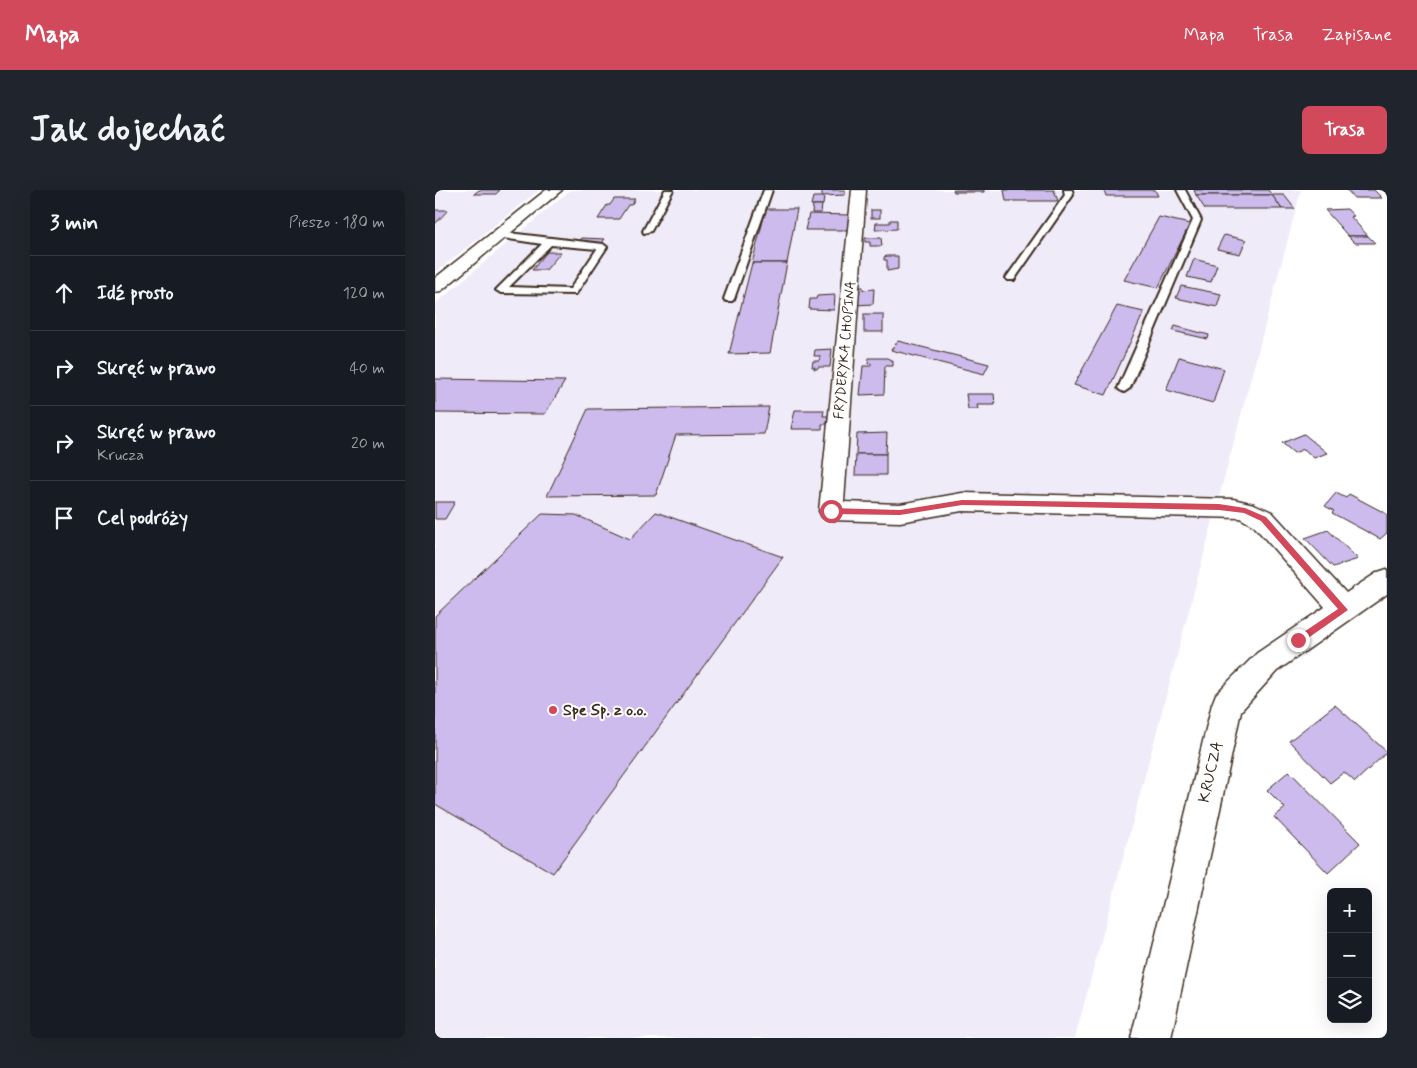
<!DOCTYPE html>
<html lang="pl">
<head>
<meta charset="utf-8">
<style>
  body { margin:0; font-family:Mynerve,sans-serif; background:#20242c; color:#f1f3f6 }
  .controls { position:absolute; right:15px; bottom:15px; display:grid; overflow:hidden; border-radius:8px; box-shadow:0 5px 20px #0002 }
  .controls button { width:45px; height:45px; display:grid; place-items:center; padding:0; border:0; border-bottom:1px solid #363941; background:#171b24; color:#f1f3f6; font:25px sans-serif }
  .stop { position:absolute; width:15px; height:15px; margin:-11px; border:4px solid #d1495b; border-radius:50%; background:#fff }
  .stop.end { background:#d1495b; border-color:#fff; box-shadow:0 1px 5px #0008 }
  .list { margin:0; padding:0; list-style:none }
  h2 { display:flex; justify-content:space-between; align-items:center; height:65px; margin:0; padding:0 20px; font-size:21px }
  h2 small { font-size:16px; font-weight:400; color:#9ea1a6 }
  .list li { display:grid; grid-template-columns:32px 1fr auto; gap:15px; align-items:center; box-sizing:border-box; height:75px; padding:0 20px; border-top:1px solid #363941 }
  .list b { display:block; font-size:19px; white-space:nowrap }
  .list p { margin:0; font-size:16px; white-space:nowrap; color:#9ea1a6 }
  .list em { font-size:16px; font-style:normal; color:#9ea1a6 }
  .icon { flex:none; width:28px; height:28px; fill:none; stroke:currentColor; stroke-width:2; stroke-linecap:round; stroke-linejoin:round }
  .map { position:relative; flex:none; width:952px; height:848px; overflow:hidden; border-radius:8px }
  header { display:flex; align-items:center; gap:30px; box-sizing:border-box; height:70px; padding:0 25px; background:#d1495b; color:#fff }
  header strong { font-size:24px }
  nav { display:flex; gap:28px; margin-inline-start:auto; font-size:18px }
  .intro { display:flex; align-items:center; justify-content:space-between; box-sizing:border-box; height:120px; padding:0 30px }
  h1 { margin:0; font-size:35px }
  .button { padding:12px 22px; border-radius:8px; background:#d1495b; color:#fff; font-size:18px; font-weight:700 }
  main { display:flex; gap:30px; padding:0 30px }
  aside { flex:1; background:#171b24; border-radius:8px; box-shadow:0 5px 20px #0002 }
  .map>svg:first-child { display:block }
  .built { fill:#f0ebf9 }
  .building { fill:#ccbbec; stroke:#3b2a1e }
  .lines { fill:none; stroke-linecap:round; stroke-linejoin:round }
  .service-casing { stroke:#3b2a1e; stroke-width:4 }
  .minor-casing { stroke:#3b2a1e; stroke-width:3 }
  .service { fill:#fff; fill-rule:evenodd }
  .minor { fill:#fff; fill-rule:evenodd }
  .route { fill:#d1495b }
  .poi-dot { fill:#d1495b; stroke:#fff; stroke-width:2 }
  .labels { text-anchor:middle; dominant-baseline:central; stroke-width:4; stroke-linejoin:round; paint-order:stroke }
  .far-street-label { font-size:14px; fill:#3b2a1e; stroke:#fff }
  .poi-label { font-size:16px; font-weight:bold; fill:#3b2a1e; stroke:#fff; text-anchor:start }
  .street-label { font-size:16px; fill:#3b2a1e; stroke:#fff }
</style>
</head>
<body>
<header>
<strong>Mapa</strong>
<nav><a>Mapa</a><a>Trasa</a><a>Zapisane</a></nav>
</header>
<div class="intro"><h1>Jak dojechać</h1><a class="button">Trasa</a></div>
<main>
<aside>
<h2>3 min<small>Pieszo · 180 m</small></h2>
<ul class="list">
<li><svg class="icon" aria-label="ahead" viewBox="0 0 24 24"><path d="M12 20V5M6 11l6-6 6 6"/></svg><div><b>Idź prosto</b></div><em>120 m</em></li>
<li><svg class="icon" aria-label="right" viewBox="0 0 24 24"><path d="M7 20v-9h11M14 6l5 5-5 5"/></svg><div><b>Skręć w prawo</b></div><em>40 m</em></li>
<li><svg class="icon" aria-label="right" viewBox="0 0 24 24"><path d="M7 20v-9h11M14 6l5 5-5 5"/></svg><div><b>Skręć w prawo</b><p>Krucza</p></div><em>20 m</em></li>
<li><svg class="icon" aria-label="arrive" viewBox="0 0 24 24"><path d="M6 21V4h12l-3 4 3 4H6"/></svg><div><b>Cel podróży</b></div></li>
</ul>
</aside>
<div class="map">
<svg width="952" height="848" viewBox="0 0 952 848">
  <rect width="100%" height="100%" fill="#fff"/>
  <filter id="ink" filterUnits="userSpaceOnUse"><feTurbulence type="fractalNoise" baseFrequency=".02" numOctaves="2"/><feDisplacementMap in="SourceGraphic" scale="10" xChannelSelector="R" yChannelSelector="G"/><feConvolveMatrix kernelMatrix="1 2 1 2 8 2 1 2 1" color-interpolation-filters="sRGB"/></filter>
  <g filter="url(#ink)">
    <!-- built -->
    <g class="built">
      <polygon points="0,0 104,0 0,83"/>
      <polygon points="135,0 866,0 640,848 0,848 0,114"/>
    </g>
    <!-- building -->
    <g class="building">
      <polygon points="44,0 65,0 61,4 39,4"/>
      <polygon points="387,0 410,0 410,5 387,6"/>
      <polygon points="518,0 549,0 549,2 519,2"/>
      <polygon points="569,0 619,0 623,11 571,11"/>
      <polygon points="669,0 720,0 723,6 671,6"/>
      <polygon points="759,0 833,0 837,5 761,5"/>
      <polygon points="912,0 939,0 947,8 919,8"/>
      <polygon points="761,5 837,5 847,19 770,19"/>
      <polygon points="837,5 849,5 860,19 847,19"/>
      <polygon points="378,7 389,7 388,15 376,15"/>
      <polygon points="179,9 200,9 196,15 193,15 184,29 163,29 172,15 175,15"/>
      <polygon points="378,15 387,15 386,23 377,23"/>
      <polygon points="331,19 362,19 352,73 317,73"/>
      <polygon points="912,19 919,26 916,27 933,46 913,46 890,20"/>
      <polygon points="0,20 13,20 0,34"/>
      <rect x="436" y="20" width="9" height="8"/>
      <polygon points="374,24 415,25 412,40 370,40"/>
      <polygon points="724,27 755,34 723,98 689,90"/>
      <polygon points="455,30 462,30 462,39 440,40 441,33 455,33"/>
      <polygon points="789,45 811,50 805,64 782,59"/>
      <polygon points="913,46 933,46 940,53 920,53"/>
      <polygon points="147,48 170,49 165,55 142,53"/>
      <polygon points="430,48 446,48 447,56 435,56 435,52 430,52"/>
      <polygon points="112,62 126,62 111,80 97,80"/>
      <polygon points="452,66 463,66 463,79 452,81 452,70 449,70 449,67"/>
      <polygon points="759,69 782,75 776,92 752,87"/>
      <polygon points="317,73 352,73 335,163 294,164"/>
      <polygon points="746,96 786,104 782,117 741,108"/>
      <polygon points="420,97 428,97 428,100 439,99 438,114 420,115"/>
      <polygon points="400,105 399,120 374,119 375,109 381,109 382,106"/>
      <polygon points="682,116 709,122 671,205 639,195"/>
      <rect x="429" y="124" width="19" height="18"/>
      <polygon points="740,136 774,145 773,149 738,141"/>
      <polygon points="463,151 554,174 549,184 456,160"/>
      <polygon points="397,159 395,177 383,177 382,179 379,179 380,177 377,177 378,171 384,171 385,166 379,166 380,160"/>
      <polygon points="744,167 789,179 778,213 731,200"/>
      <polygon points="434,168 452,168 458,171 458,176 450,176 449,204 425,205 428,176 436,176 436,173 433,174"/>
      <polygon points="0,189 130,191 110,224 0,223"/>
      <polygon points="531,204 559,204 560,215 542,215 543,219 533,219"/>
      <polygon points="334,217 329,244 241,245 221,305 112,306 153,219"/>
      <polygon points="360,220 389,220 388,226 393,226 392,234 387,234 387,239 356,239"/>
      <polygon points="452,243 451,264 421,264 422,244"/>
      <polygon points="869,244 892,263 879,268 869,259 859,263 847,253"/>
      <polygon points="421,264 451,264 451,285 420,285"/>
      <polygon points="901,303 911,308 914,304 952,324 952,343 945,349 897,323 899,321 890,316"/>
      <polygon points="0,312 20,312 10,329 0,329"/>
      <polygon points="221,322 348,367 118,683 0,614 0,426 107,324 141,325 195,349"/>
      <polygon points="893,340 923,369 898,377 870,348"/>
      <polygon points="900,515 952,562 920,592 909,582 895,593 854,551"/>
      <polygon points="854,581 925,653 893,683 839,627 850,618 832,600"/>
    </g>
    <g class="lines">
      <!-- service casing -->
      <g class="service-casing">
        <g id="service">
          <polygon points="230,0 238,0 216,41 209,43 208,41"/>
          <polygon points="329,0 337,0 299,109 297,111 291,111 289,109"/>
          <polygon points="629,0 637,0 638,5 579,90 573,90 571,88 630,5"/>
          <polygon points="742,0 750,0 766,30 695,198 689,202 685,200 683,198 758,30"/>
          <path d="M64 42 168 54 172 57 141 104 66 103 61 100 107 54 61 47V43ZM116 55 162 59 135 99 74 97Z"/>
        </g>
      </g>
      <!-- minor casing -->
      <g class="minor-casing">
        <g id="minor">
          <polygon points="111,0 127,0 6,101 0,102 0,88"/>
          <polygon points="417,0 431,0 409,312 465,314 527,303 798,309 819,314 837,322 911,403 943,382 952,379 952,404 842,481 806,521 736,848 696,848 777,514 781,504 822,463 890,417 819,336 805,328 527,321 465,332 396,330 387,327 384,321"/>
        </g>
      </g>
      <!-- service -->
      <use href="#service" class="service"/>
      <!-- minor -->
      <use href="#minor" class="minor"/>
    </g>
  </g>
  <!-- route -->
  <polygon class="route" points="527,310 784,314 810,318 831,327 913,420 866,453 860,453 860,448 903,419 826,331 809,323 784,320 527,315 465,325 396,324 392,321 396,318 465,320"/>
  <!-- markers -->
  <circle class="poi-dot" cx="118" cy="520" r="5"/>
  <g class="labels">
    <!-- far-street labels -->
    <g class="far-street-label">
      <text transform="translate(410 160) rotate(-85)">FRYDERYKA CHOPINA</text>
    </g>
    <!-- poi labels -->
    <g class="poi-label">
      <text x="128" y="520">Spe Sp. z o.o.</text>
    </g>
    <!-- street labels -->
    <g class="street-label">
      <text transform="translate(776 582) rotate(-77)">KRUCZA</text>
    </g>
  </g>
</svg>
<div class="controls">
<button>+</button>
<button>−</button>
<button><svg class="icon" aria-label="layers" viewBox="0 0 24 24"><path d="M12 4l9 5-9 5-9-5zM3 14l9 5 9-5"/></svg></button>
</div>
<div class="stop" style="left:396px;top:321px"></div>
<div class="stop end" style="left:863px;top:450px"></div>
</div>
</main>
</body>
</html>
